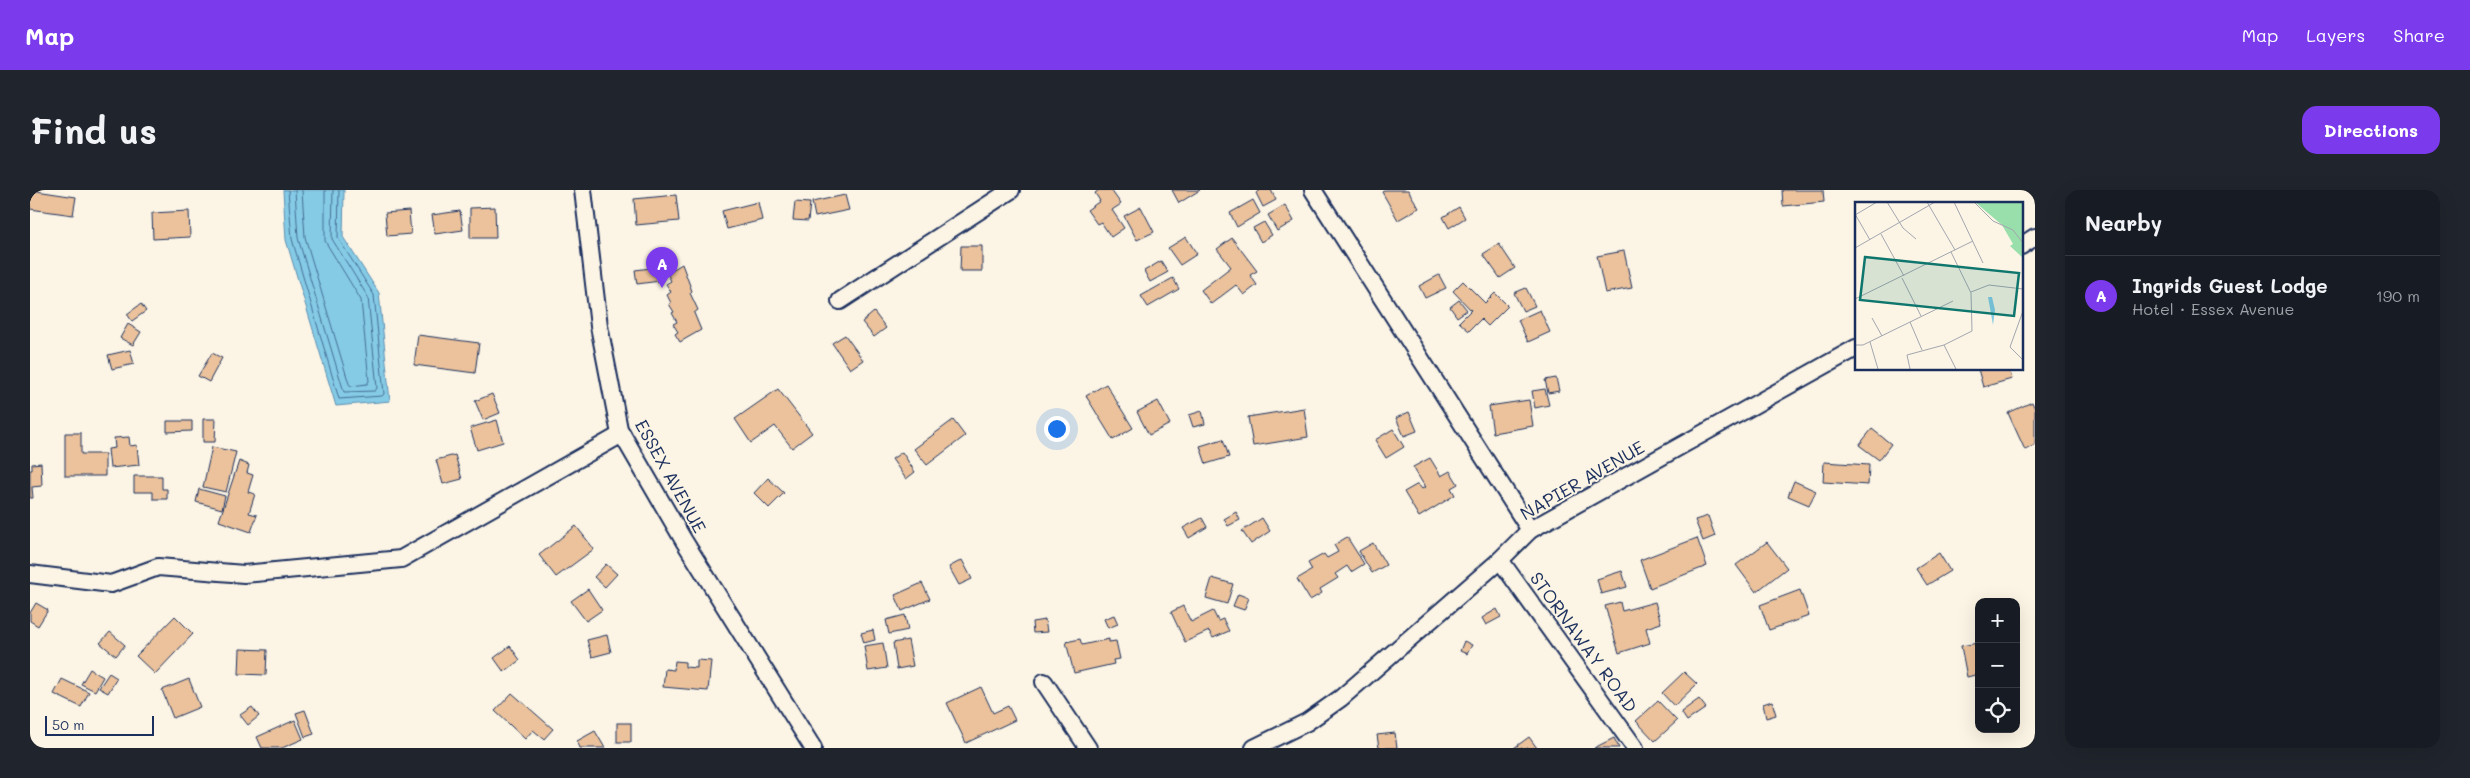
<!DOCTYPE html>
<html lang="en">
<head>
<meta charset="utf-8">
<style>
  body { margin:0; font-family:Mali,sans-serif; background:#20242c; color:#f1f3f6 }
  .controls { position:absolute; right:15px; bottom:15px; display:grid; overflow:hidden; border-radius:10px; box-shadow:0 5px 20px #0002 }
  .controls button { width:45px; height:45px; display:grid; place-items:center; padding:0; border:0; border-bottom:1px solid #363941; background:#171b24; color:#f1f3f6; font:25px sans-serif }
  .scale { position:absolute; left:15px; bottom:12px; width:109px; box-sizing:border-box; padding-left:5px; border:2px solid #1b2f5e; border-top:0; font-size:14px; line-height:18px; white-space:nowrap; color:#1b2f5e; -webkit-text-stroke:4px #fcf5e5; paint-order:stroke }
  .you { position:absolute; left:1026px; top:238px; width:18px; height:18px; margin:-12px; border:4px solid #fff; border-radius:50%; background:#1a73e8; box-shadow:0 0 0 8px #1a73e833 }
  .badge { display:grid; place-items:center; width:32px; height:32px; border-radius:50%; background:#7c3aed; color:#fff; font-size:16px; font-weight:700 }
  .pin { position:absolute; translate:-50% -41px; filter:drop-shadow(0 1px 2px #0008) }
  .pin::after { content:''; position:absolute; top:26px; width:18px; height:15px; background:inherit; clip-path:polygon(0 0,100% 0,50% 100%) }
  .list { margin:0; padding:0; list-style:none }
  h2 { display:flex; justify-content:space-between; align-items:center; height:65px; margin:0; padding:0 20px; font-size:21px }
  h2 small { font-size:16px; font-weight:400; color:#9ea1a6 }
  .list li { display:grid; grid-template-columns:32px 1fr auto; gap:15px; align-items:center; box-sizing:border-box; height:80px; padding:0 20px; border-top:1px solid #363941 }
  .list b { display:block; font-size:19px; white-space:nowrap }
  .list p { margin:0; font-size:16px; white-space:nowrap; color:#9ea1a6 }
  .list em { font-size:16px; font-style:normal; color:#9ea1a6 }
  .icon { flex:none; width:28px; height:28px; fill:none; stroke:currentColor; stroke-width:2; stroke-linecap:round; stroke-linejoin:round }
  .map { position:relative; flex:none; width:2005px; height:558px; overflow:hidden; border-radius:15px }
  header { display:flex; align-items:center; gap:30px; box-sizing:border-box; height:70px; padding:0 25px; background:#7c3aed; color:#fff }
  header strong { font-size:24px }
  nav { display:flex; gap:28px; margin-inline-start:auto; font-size:18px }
  .intro { display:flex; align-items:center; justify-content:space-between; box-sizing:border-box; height:120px; padding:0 30px }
  h1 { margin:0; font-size:35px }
  .button { padding:12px 22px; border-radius:15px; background:#7c3aed; color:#fff; font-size:18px; font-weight:700 }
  main { display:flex; gap:30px; padding:0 30px }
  aside { flex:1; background:#171b24; border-radius:15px; box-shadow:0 5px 20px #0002 }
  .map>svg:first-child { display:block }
  .water { fill:#85cbe6; stroke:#5b8db0 }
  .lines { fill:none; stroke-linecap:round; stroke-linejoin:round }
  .shore { stroke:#456d94; stroke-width:1 }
  .building { fill:#ebc29b; stroke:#1b2f5e }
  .minor-casing { stroke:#1b2f5e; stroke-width:20 }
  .minor { stroke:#fcf5e5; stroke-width:16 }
  .labels { text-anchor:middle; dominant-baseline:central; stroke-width:4; stroke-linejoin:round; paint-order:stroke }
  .street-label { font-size:18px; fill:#1b2f5e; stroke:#fcf5e5 }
  .inset-road { fill:none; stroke:#a2a6af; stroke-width:1 }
  .view { fill:#0f766e; fill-opacity:0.15; stroke:#0f766e; stroke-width:2.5 }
  .inset-edge { fill:none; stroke:#1b2f5e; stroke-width:2.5 }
</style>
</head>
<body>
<header>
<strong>Map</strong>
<nav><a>Map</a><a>Layers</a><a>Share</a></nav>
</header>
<div class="intro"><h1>Find us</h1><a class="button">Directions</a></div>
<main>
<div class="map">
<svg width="2005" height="558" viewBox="0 0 2005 558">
  <rect width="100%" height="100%" fill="#fcf5e5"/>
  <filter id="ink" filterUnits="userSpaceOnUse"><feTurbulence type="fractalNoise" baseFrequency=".02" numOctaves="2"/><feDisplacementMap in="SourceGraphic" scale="10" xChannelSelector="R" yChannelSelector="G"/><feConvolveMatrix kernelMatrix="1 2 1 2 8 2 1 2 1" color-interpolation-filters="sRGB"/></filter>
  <g filter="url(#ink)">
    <!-- water -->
    <polygon class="water" points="253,0 314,0 313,47 349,103 360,211 306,216 256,50"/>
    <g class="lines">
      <!-- shore -->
      <g class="shore">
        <polyline points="258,0 262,49 309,209 352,206 354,204 344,105 308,48 309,0"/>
        <polyline points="265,0 268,48 314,202 345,201 347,198 338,107 302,49 303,0"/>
        <polyline points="272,0 275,47 319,194 321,196 337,194 339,191 331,110 295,51 295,0"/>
      </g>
    </g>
    <!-- building -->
    <g class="building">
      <polygon points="0,0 46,7 43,25 0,19"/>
      <polygon points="1069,0 1081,0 1091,14 1082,20 1094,38 1081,47 1071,32 1067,34 1057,20 1070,11 1065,3"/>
      <polygon points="1142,0 1170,0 1149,13"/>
      <polygon points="1231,0 1241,0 1246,10 1233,17 1226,3"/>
      <polygon points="1355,0 1378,0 1389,18 1368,30 1352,2"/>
      <polygon points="1752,0 1793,0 1794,12 1753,16"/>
      <polygon points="646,5 649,31 606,35 604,9"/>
      <polygon points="815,5 819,20 785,27 782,12"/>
      <polygon points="1223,10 1230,23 1207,37 1200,23"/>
      <polygon points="728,12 732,30 697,39 692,21"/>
      <polygon points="765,12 780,13 778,31 763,30"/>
      <polygon points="1255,15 1264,31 1247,41 1238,25"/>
      <polygon points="465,17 466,48 440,48 440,18"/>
      <polygon points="1111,17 1124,42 1107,50 1094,26"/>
      <polygon points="1429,17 1435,28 1419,38 1413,27"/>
      <polygon points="159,21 160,47 123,49 122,23"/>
      <polygon points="379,21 381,44 357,46 355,23"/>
      <polygon points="430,21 433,40 405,44 402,25"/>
      <polygon points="1234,32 1242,45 1231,52 1223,38"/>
      <polygon points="1156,47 1167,64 1150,75 1138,58"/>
      <polygon points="1202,48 1227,81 1220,85 1227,95 1214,105 1206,95 1181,114 1171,100 1201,77 1187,59"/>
      <polygon points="1469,54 1485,78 1470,88 1453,64"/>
      <polygon points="931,56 952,56 952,81 930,81"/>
      <polygon points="1594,61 1602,98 1575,103 1567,66"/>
      <polygon points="1131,71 1138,82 1120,92 1114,81"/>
      <polygon points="652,74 662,101 660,103 668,120 664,123 671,140 650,152 645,144 648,142 643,134 647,132 642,123 644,122 639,114 641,113 637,105 641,102 636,94 641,91 637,83"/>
      <polygon points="629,77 630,91 607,94 605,80"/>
      <polygon points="1409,85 1416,98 1395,108 1389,96"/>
      <polygon points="1143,88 1149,99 1118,117 1111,106"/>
      <polygon points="1433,91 1455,113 1465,103 1478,116 1458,136 1451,129 1439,141 1429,132 1441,120 1423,101"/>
      <polygon points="1496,98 1505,116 1493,121 1484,103"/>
      <polygon points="1429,110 1437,120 1427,127 1420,117"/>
      <polygon points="111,114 116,121 102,131 97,124"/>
      <polygon points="1510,120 1520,142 1498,152 1488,130"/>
      <polygon points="844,122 856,138 844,147 832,132"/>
      <polygon points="98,134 111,142 103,155 90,148"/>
      <polygon points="388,145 449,153 445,183 384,175"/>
      <polygon points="815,145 833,170 820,179 802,153"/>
      <polygon points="100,160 104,174 82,179 78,165"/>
      <polygon points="182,163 192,168 179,192 168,186"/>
      <polygon points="1948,179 1979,179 1982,189 1953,197"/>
      <polygon points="1526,188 1529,201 1518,203 1515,190"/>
      <polygon points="1076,194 1103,238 1083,250 1056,206"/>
      <polygon points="748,199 782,243 762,258 745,236 721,253 705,229"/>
      <polygon points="1515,199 1519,215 1505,218 1502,201"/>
      <polygon points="462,204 470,223 453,230 445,211"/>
      <polygon points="1499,210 1503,236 1463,243 1459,216"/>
      <polygon points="1128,211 1140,234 1119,245 1107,222"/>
      <polygon points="2002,212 2005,219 2005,255 1995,260 1978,223"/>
      <polygon points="1274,218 1278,247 1223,256 1218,227"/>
      <polygon points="1172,221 1175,234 1163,237 1159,225"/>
      <polygon points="1379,222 1387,241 1374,246 1366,228"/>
      <polygon points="173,229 186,229 185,252 173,252"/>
      <polygon points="467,230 473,252 447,260 440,238"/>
      <polygon points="923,230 935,246 897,275 884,259"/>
      <polygon points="137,231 162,231 162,241 137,242"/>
      <polygon points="1363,239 1374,257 1356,268 1345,250"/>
      <polygon points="1842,239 1861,254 1849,270 1829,255"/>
      <polygon points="35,243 51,243 51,264 75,264 75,286 35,286"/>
      <polygon points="99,247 100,256 107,255 109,275 80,278 78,259 85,258 84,248"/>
      <polygon points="1193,249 1199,267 1176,274 1170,256"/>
      <polygon points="182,257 206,262 196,302 173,297"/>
      <polygon points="872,262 885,282 876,289 862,269"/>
      <polygon points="425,265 432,289 413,294 406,270"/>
      <polygon points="1400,268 1411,286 1420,281 1428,294 1421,298 1425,305 1389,327 1374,302 1388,294 1392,299 1395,297 1383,277"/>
      <polygon points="209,271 219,275 217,283 223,285 218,302 225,304 219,323 227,325 221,342 189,331"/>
      <polygon points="1794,272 1839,275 1838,295 1793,292"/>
      <polygon points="11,273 12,296 2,297 3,308 0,308 0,280 2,280 2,274"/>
      <polygon points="104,286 132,286 132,299 137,299 137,309 123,309 123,302 104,302"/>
      <polygon points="738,288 754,303 739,318 724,303"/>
      <polygon points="1764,291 1786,301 1779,315 1758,306"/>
      <polygon points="169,299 195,306 192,319 166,312"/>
      <polygon points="1206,322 1210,330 1198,336 1194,329"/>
      <polygon points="1678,326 1685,346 1673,351 1665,330"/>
      <polygon points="1172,328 1177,337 1159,348 1153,338"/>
      <polygon points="1232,328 1240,341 1221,354 1212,341"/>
      <polygon points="546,336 564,359 526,387 509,365"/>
      <polygon points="1317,347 1334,374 1321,382 1317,376 1305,384 1308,388 1290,399 1292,403 1280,410 1267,389 1282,380 1278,373 1294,364 1297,368 1308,362 1304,355"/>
      <polygon points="1667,348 1677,376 1620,398 1610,370"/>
      <polygon points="1737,352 1757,378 1726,402 1706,375"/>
      <polygon points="1343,353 1356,375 1342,383 1329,361"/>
      <polygon points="1909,363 1920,381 1897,395 1886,378"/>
      <polygon points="932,370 942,389 929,395 919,377"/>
      <polygon points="576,374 587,384 575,397 564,387"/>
      <polygon points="1592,381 1597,397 1571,404 1567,389"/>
      <polygon points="1182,388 1203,394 1197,414 1176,408"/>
      <polygon points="892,393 900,409 872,421 865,405"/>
      <polygon points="558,399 572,420 556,431 541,411"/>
      <polygon points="1770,400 1779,426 1739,440 1730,415"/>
      <polygon points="1208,404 1219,408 1214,420 1203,416"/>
      <polygon points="1590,412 1592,421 1625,412 1631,433 1616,438 1620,453 1589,463 1575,416"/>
      <polygon points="6,413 18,420 8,436 0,431 0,423"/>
      <polygon points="1153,416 1161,432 1183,421 1188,431 1193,429 1199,441 1183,448 1179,441 1155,452 1141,422"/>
      <polygon points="1467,419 1471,427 1456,435 1452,428"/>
      <polygon points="875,425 878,440 859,444 856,430"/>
      <polygon points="1084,425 1088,434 1078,438 1074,429"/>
      <polygon points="145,426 163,444 125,484 106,466"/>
      <polygon points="1015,430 1017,442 1003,443 1002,432"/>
      <polygon points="843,440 845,450 834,453 831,443"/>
      <polygon points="80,442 95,455 86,466 70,453"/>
      <polygon points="577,445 581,462 562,467 557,450"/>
      <polygon points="1050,449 1052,455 1079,449 1079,452 1086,451 1090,469 1083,470 1084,474 1044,483 1036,452"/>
      <polygon points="878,450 883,476 867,479 863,453"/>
      <polygon points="1434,451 1442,455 1437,464 1430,461"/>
      <polygon points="853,453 857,478 838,481 834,456"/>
      <polygon points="1948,453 1949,484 1937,487 1931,456"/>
      <polygon points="480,456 490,470 474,482 464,468"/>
      <polygon points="210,459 237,460 236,485 209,484"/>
      <polygon points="667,470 681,471 678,501 633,497 635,479 644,480 645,471 655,472 655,477 667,478"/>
      <polygon points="60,479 73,487 65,501 51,494"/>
      <polygon points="1654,482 1667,494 1644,516 1632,503"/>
      <polygon points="79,483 87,488 78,503 69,498"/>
      <polygon points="32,489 59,502 51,517 24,504"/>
      <polygon points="159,489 170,517 143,528 132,500"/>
      <polygon points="951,497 963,523 978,516 985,530 936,553 917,513"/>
      <polygon points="482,503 523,539 514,549 503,540 495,549 465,521"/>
      <polygon points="1669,509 1676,518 1657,531 1651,522"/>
      <polygon points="1628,511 1647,531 1625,551 1606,531"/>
      <polygon points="1742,511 1746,525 1736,528 1733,514"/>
      <polygon points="222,517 229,526 218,535 210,525"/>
      <polygon points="275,520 284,544 275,547 266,523"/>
      <polygon points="265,530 273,549 252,558 232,558 227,547"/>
      <rect x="587" y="533" width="14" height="19"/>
      <polygon points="565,541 575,558 550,558 547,551"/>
      <polygon points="1365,543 1367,558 1349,558 1347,545"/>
      <polygon points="1499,547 1507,558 1484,558"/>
      <polygon points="1584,548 1589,558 1564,558"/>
    </g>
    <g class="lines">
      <!-- minor casing -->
      <g class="minor-casing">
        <g id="minor">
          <polyline points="553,0 569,136 589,239 654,351 783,558"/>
          <polyline points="1283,0 1500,340"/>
          <polyline points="1991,56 2005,47"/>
          <polyline points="810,111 981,0"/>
          <polyline points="1470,370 1605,558"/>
          <polyline points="0,384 81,394 128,377 214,384 371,369 592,244"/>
          <polyline points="1014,492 1058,558"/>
          <polyline points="1224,558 1277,532 1311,508 1470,370 1500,340 1826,158"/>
        </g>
      </g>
      <!-- minor -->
      <use href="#minor" class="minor"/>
    </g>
  </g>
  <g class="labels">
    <!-- street labels -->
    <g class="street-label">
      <text transform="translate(641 286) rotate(61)">ESSEX AVENUE</text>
      <text transform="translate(1552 290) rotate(-30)">NAPIER AVENUE</text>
      <text transform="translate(1554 452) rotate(54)">STORNAWAY ROAD</text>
    </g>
  </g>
  <!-- overview -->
  <g transform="translate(1825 12)">
    <rect width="168" height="168" fill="#fcf5e5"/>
    <path d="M120 0H167V55L155 44 158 42 147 23Z" fill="#99dfab"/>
    <path d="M133 95H137L140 108 138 123Z" fill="#85cbe6"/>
    <path class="inset-road" d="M32 0 48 26 61 37M72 0 100 48M99 0 128 61M119 0 138 19 158 28 168 41M0 12 15 38M0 13 22 0M26 32 49 74M0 46 80 0M47 76 66 114M116 90 134 83 168 87M0 97 118 39M168 109 155 145 168 158M17 116 27 134M55 120 67 148M15 140 23 167M0 143H8L98 99M89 143 101 167M55 167 52 153 89 143 117 129 116 91 96 50"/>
    <path class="view" d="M10 55 164 71 159 114 5 98Z"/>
    <rect width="168" height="168" class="inset-edge"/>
  </g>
</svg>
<div class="controls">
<button>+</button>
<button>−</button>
<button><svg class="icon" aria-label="locate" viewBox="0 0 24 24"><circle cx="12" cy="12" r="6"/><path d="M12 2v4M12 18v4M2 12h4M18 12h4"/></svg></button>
</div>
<div class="scale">50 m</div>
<div class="you"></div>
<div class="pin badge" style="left:632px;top:98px">A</div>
</div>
<aside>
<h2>Nearby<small></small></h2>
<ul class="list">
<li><span class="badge">A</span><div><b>Ingrids Guest Lodge</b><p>Hotel · Essex Avenue</p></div><em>190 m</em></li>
</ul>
</aside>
</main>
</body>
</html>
